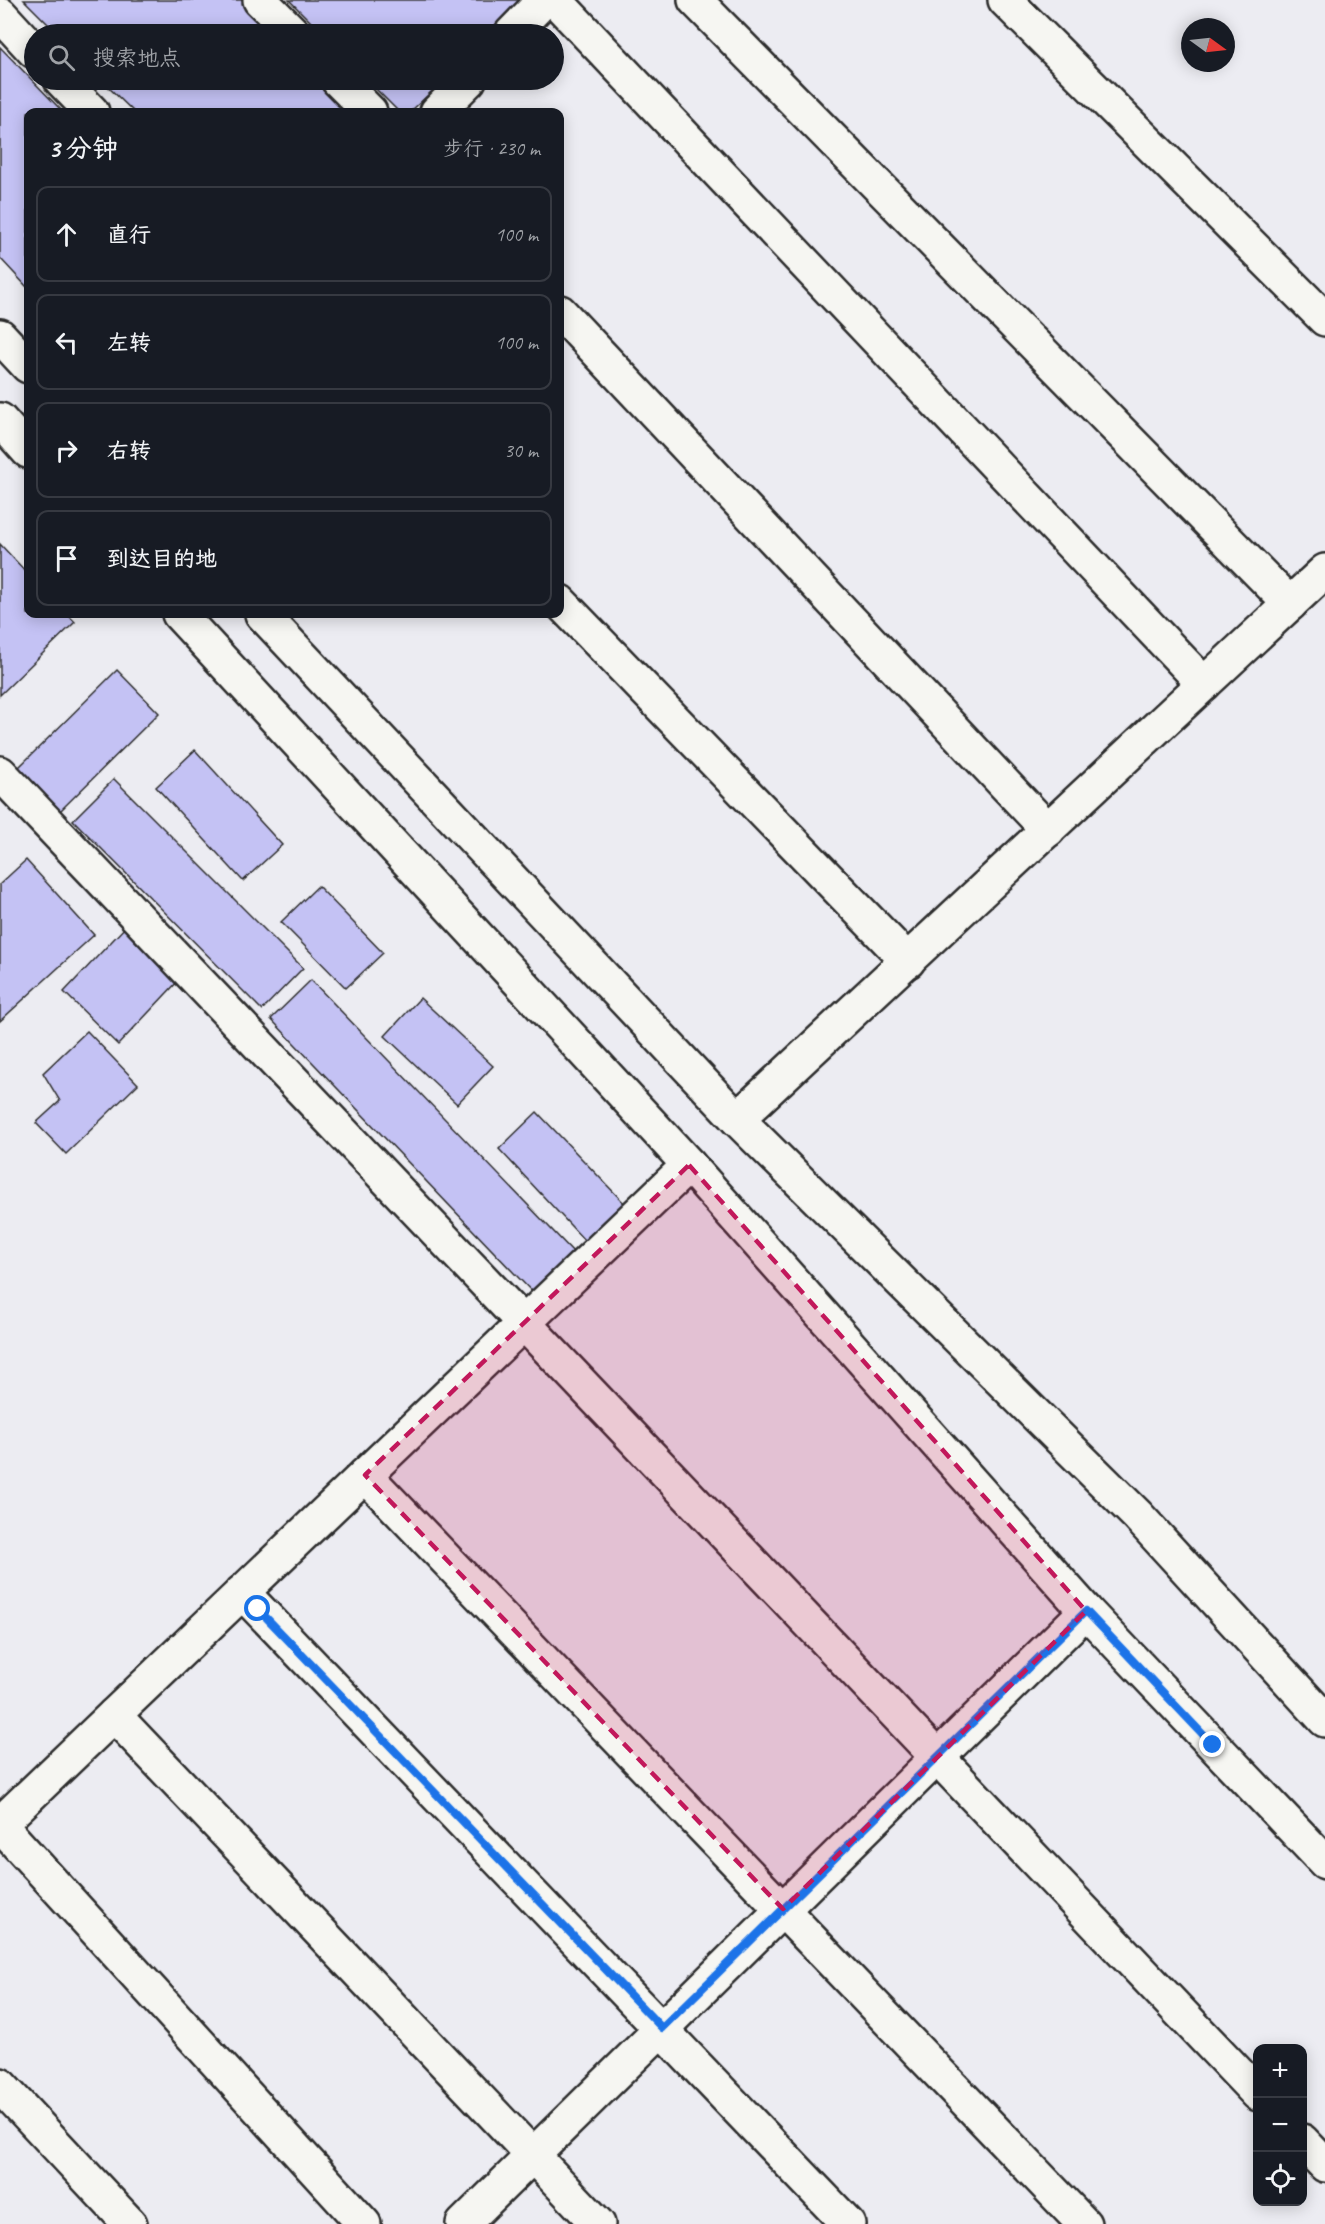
<!DOCTYPE html>
<html lang="zh">
<head>
<meta charset="utf-8">
<style>
  body { margin:0; font-family:Caveat,"LXGW WenKai TC",sans-serif; background:#20242c; color:#f1f3f6 }
  .controls { position:absolute; right:18px; bottom:18px; display:grid; overflow:hidden; border-radius:12px; box-shadow:0 3px 15px #0003 }
  .controls button { width:54px; height:54px; display:grid; place-items:center; padding:0; border:0; border-bottom:2px solid #363941; background:#171b24; color:#f1f3f6; font:30px sans-serif }
  .compass { position:absolute; left:1181px; top:18px; width:54px; height:54px; border-radius:50%; background:#171b24; box-shadow:0 3px 15px #0003; rotate:105deg }
  .stop { position:absolute; width:18px; height:18px; margin:-14px; border:4px solid #1a73e8; border-radius:50%; background:#fff }
  .stop.end { background:#1a73e8; border-color:#fff; box-shadow:0 2px 6px #0008 }
  .list { margin:0; padding:0; list-style:none }
  h2 { display:flex; justify-content:space-between; align-items:center; height:78px; margin:0; padding:0 24px; font-size:26px }
  h2 small { font-size:20px; font-weight:400; color:#9ea1a6 }
  .list li { display:grid; grid-template-columns:39px 1fr auto; gap:18px; align-items:center; box-sizing:border-box; height:96px; margin:0 12px 12px; padding:0 12px; border:2px solid #363941; border-radius:12px }
  .list b { display:block; font-size:22px; white-space:nowrap }
  .list em { font-size:20px; font-style:normal; color:#9ea1a6 }
  .icon { flex:none; width:33px; height:33px; fill:none; stroke:currentColor; stroke-width:2; stroke-linecap:round; stroke-linejoin:round }
  .map { position:relative; flex:none; width:1325px; height:2224px; overflow:hidden }
  .search { position:absolute; background:#171b24; box-shadow:0 3px 15px #0003; left:24px; top:24px; width:540px; height:66px; display:flex; align-items:center; gap:15px; box-sizing:border-box; padding:0 21px; border-radius:33px; color:#9ea1a6; font-size:22px }
  .panel { position:absolute; background:#171b24; box-shadow:0 3px 15px #0003; left:24px; top:108px; width:540px; height:510px; border-radius:12px }
  .map>svg:first-child { display:block }
  .building { fill:#c4c2f4; stroke:#2b2b2b; stroke-width:1.5 }
  .lines { fill:none; stroke-linecap:round; stroke-linejoin:round }
  .street-casing { stroke:#2b2b2b; stroke-width:38 }
  .secondary-casing { stroke:#2b2b2b; stroke-width:38 }
  .street { stroke:#f6f6f2; stroke-width:33 }
  .secondary { stroke:#f6f6f2; stroke-width:33 }
  .route { stroke:#1a73e8; stroke-width:8 }
  .marked { fill:#c2185b; fill-opacity:0.2; stroke:#c2185b; stroke-width:4.5; stroke-dasharray:12 8; stroke-linejoin:round }
</style>
</head>
<body>
<div class="map">
<svg width="1325" height="2224" viewBox="0 0 1325 2224">
  <rect width="100%" height="100%" fill="#ececf2"/>
  <filter id="ink" filterUnits="userSpaceOnUse"><feTurbulence type="fractalNoise" baseFrequency=".0167" numOctaves="2"/><feDisplacementMap in="SourceGraphic" scale="12" xChannelSelector="R" yChannelSelector="G"/><feConvolveMatrix kernelMatrix="1 2 1 2 8 2 1 2 1" color-interpolation-filters="sRGB"/></filter>
  <g filter="url(#ink)">
    <!-- building -->
    <g class="building">
      <polygon points="24,0 245,0 278,34 58,34"/>
      <polygon points="289,0 525,0 490,34 323,34"/>
      <polygon points="0,47 63,112 28,112 28,288 0,258"/>
      <polygon points="101,80 322,80 355,112 134,112"/>
      <polygon points="367,80 444,80 410,112 399,112"/>
      <polygon points="0,544 28,574 28,614 67,614 75,622 0,695"/>
      <polygon points="117,670 159,713 59,812 17,769"/>
      <polygon points="195,750 282,845 243,881 156,787"/>
      <polygon points="114,779 303,968 262,1010 73,820"/>
      <polygon points="26,860 94,935 0,1021 0,884"/>
      <polygon points="318,886 383,953 346,988 281,922"/>
      <polygon points="127,925 181,978 118,1045 64,992"/>
      <polygon points="311,980 578,1257 537,1297 271,1019"/>
      <polygon points="420,998 493,1066 457,1104 385,1036"/>
      <polygon points="87,1031 138,1084 66,1154 36,1123 60,1101 43,1073"/>
      <polygon points="537,1112 625,1204 585,1241 499,1149"/>
    </g>
    <g class="lines">
      <!-- street casing -->
      <g class="street-casing">
        <g id="street">
          <polyline points="260,0 294,34"/>
          <polyline points="555,0 1204,684"/>
          <polyline points="695,0 1290,604"/>
          <polyline points="0,14 34,51"/>
          <polyline points="511,34 544,0"/>
          <polyline points="61,80 92,112"/>
          <polyline points="338,80 370,112"/>
          <polyline points="437,112 469,80"/>
          <polyline points="560,312 1048,830"/>
          <polyline points="560,602 908,961"/>
          <polyline points="0,773 1258,2094"/>
          <polyline points="737,1119 1325,571"/>
          <polyline points="365,1475 1084,2224"/>
          <polyline points="242,1592 848,2224"/>
          <polyline points="114,1715 598,2224"/>
          <polyline points="0,1824 689,1165"/>
          <polyline points="0,1825 364,2224"/>
          <polyline points="0,2085 130,2224"/>
          <polyline points="1302,2141 1325,2165"/>
          <polyline points="463,2224 1086,1611"/>
        </g>
      </g>
      <!-- secondary casing -->
      <g class="secondary-casing">
        <g id="secondary">
          <polyline points="1005,0 1325,319"/>
          <polyline points="0,336 28,366"/>
          <polyline points="0,420 28,451"/>
          <polyline points="179,614 689,1165 1086,1611 1325,1862"/>
          <polyline points="262,614 737,1119 1137,1515 1325,1720"/>
        </g>
      </g>
      <!-- street -->
      <use href="#street" class="street"/>
      <!-- secondary -->
      <use href="#secondary" class="secondary"/>
    </g>
  </g>
  <g class="lines" filter="url(#ink)">
    <!-- route -->
    <polyline class="route" points="258,1609 662,2028 1086,1611 1213,1745"/>
  </g>
  <!-- marked area -->
  <path class="marked" d="M689 1165 1086 1611 783 1909 365 1475Z"/>
</svg>
<div class="controls">
<button>+</button>
<button>−</button>
<button><svg class="icon" aria-label="locate" viewBox="0 0 24 24"><circle cx="12" cy="12" r="6"/><path d="M12 2v4M12 18v4M2 12h4M18 12h4"/></svg></button>
</div>
<svg class="compass" viewBox="-18 -18 36 36"><path d="M0-13l5 13h-10z" fill="#e53935"/><path d="M0 13l5-13h-10z" fill="#9ea1a6"/></svg>
<div class="stop" style="left:258px;top:1609px"></div>
<div class="stop end" style="left:1213px;top:1745px"></div>
<div class="search"><svg class="icon" aria-label="search" viewBox="0 0 24 24"><circle cx="10" cy="10" r="6"/><path d="M15 15l6 6"/></svg>搜索地点</div>
<section class="panel">
<h2>3 分钟<small>步行 · 230 m</small></h2>
<ul class="list">
<li><svg class="icon" aria-label="ahead" viewBox="0 0 24 24"><path d="M12 20V5M6 11l6-6 6 6"/></svg><div><b>直行</b></div><em>100 m</em></li>
<li><svg class="icon" aria-label="left" viewBox="0 0 24 24"><path d="M17 20v-9H6M10 6l-5 5 5 5"/></svg><div><b>左转</b></div><em>100 m</em></li>
<li><svg class="icon" aria-label="right" viewBox="0 0 24 24"><path d="M7 20v-9h11M14 6l5 5-5 5"/></svg><div><b>右转</b></div><em>30 m</em></li>
<li><svg class="icon" aria-label="arrive" viewBox="0 0 24 24"><path d="M6 21V4h12l-3 4 3 4H6"/></svg><div><b>到达目的地</b></div></li>
</ul>
</section>
</div>
</body>
</html>
